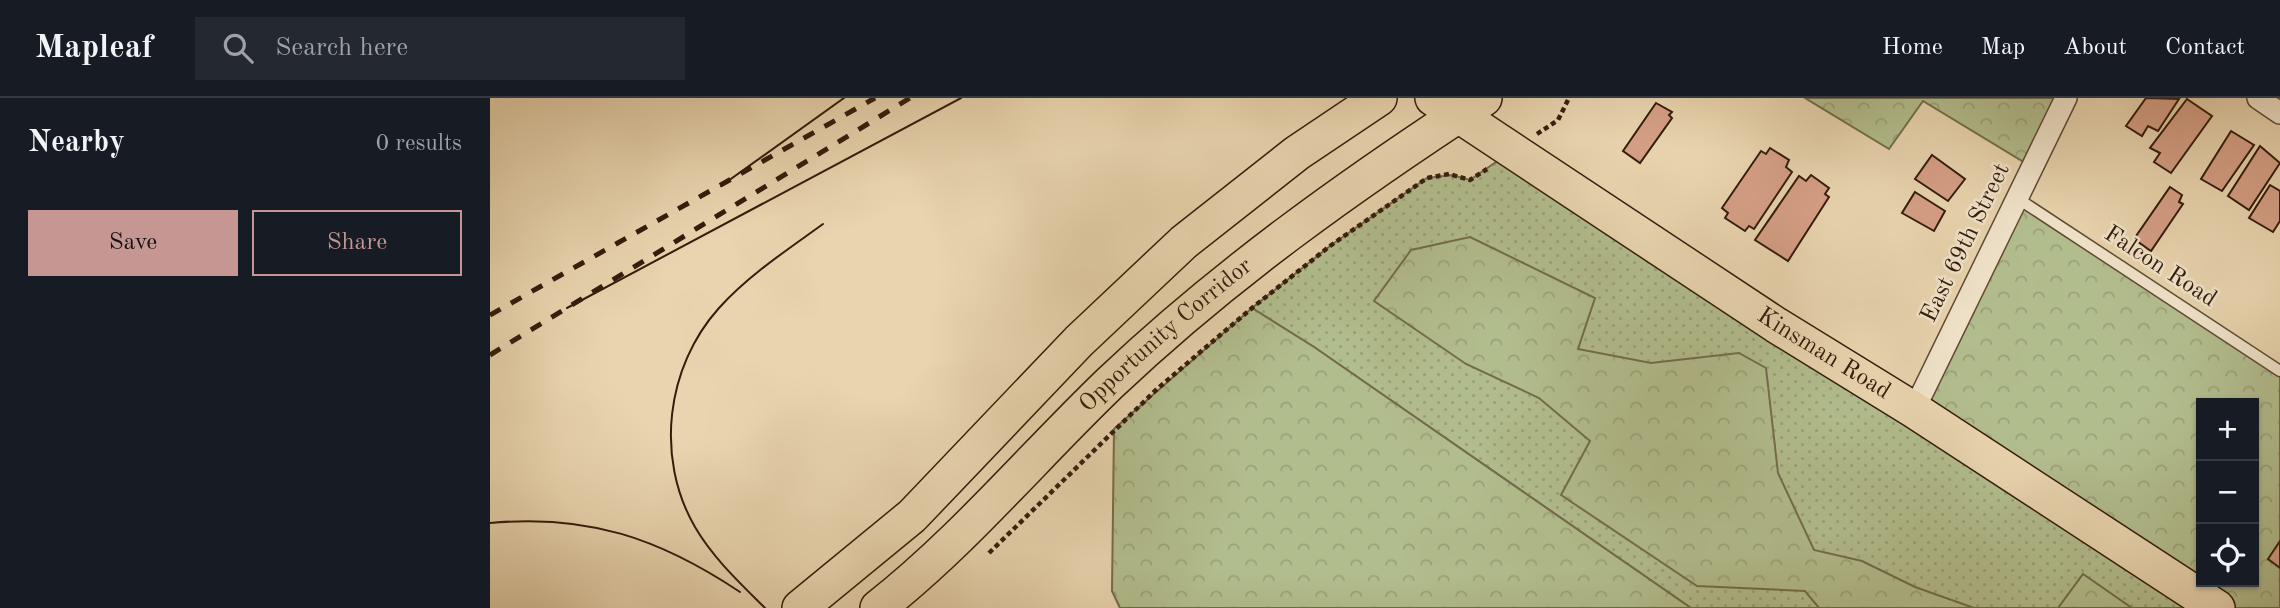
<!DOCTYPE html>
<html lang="en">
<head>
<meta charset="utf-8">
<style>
  body { margin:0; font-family:"Old Standard TT",serif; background:#242831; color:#f1f3f6 }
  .controls { position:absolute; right:21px; bottom:21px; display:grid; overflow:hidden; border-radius:0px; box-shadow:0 2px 5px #0004 }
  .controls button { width:63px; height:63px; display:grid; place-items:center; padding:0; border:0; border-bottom:2px solid #363941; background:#171b24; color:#f1f3f6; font:35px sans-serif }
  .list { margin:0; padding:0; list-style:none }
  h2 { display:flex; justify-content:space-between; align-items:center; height:91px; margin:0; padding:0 28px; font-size:30px }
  h2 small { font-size:23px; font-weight:400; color:#9ea1a6 }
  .actions { display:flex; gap:14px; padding:21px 28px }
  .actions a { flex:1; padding:16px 0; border:2px solid #c59692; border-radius:0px; text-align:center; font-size:24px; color:#c59692 }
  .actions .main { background:#c59692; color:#111 }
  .icon { flex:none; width:38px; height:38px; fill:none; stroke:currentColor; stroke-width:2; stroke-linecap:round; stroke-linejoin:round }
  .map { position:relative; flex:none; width:1790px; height:510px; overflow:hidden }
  header { display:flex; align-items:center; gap:42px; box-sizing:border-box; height:98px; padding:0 35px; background:#171b24; border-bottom:2px solid #363941 }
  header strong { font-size:33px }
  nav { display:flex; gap:38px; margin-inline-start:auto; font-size:24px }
  .search { width:490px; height:63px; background:#242831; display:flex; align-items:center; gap:18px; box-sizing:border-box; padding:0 24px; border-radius:0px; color:#9ea1a6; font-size:26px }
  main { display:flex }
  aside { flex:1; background:#171b24 }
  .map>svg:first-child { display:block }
  .grass { fill:url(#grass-dots); stroke:#736c4c; stroke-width:2 }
  .forest { fill:url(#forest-crowns); stroke:#736c4c; stroke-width:2; fill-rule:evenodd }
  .building { fill:#d59f85; stroke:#341c0c; stroke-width:2 }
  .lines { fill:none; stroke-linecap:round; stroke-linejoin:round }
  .service-casing { stroke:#614a34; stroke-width:13 }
  .minor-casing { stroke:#614a34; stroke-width:24 }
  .primary-casing { stroke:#341c0c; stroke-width:38 }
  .path { stroke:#341c0c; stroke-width:4.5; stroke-dasharray:5 3.5; stroke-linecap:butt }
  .service { stroke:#f0e3ca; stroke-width:10 }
  .minor { stroke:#f0e3ca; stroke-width:21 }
  .primary { stroke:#e8d4ae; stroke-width:35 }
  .tram { stroke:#341c0c; stroke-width:2 }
  .rail { stroke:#341c0c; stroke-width:5; stroke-dasharray:12 12; stroke-linecap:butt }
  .labels { text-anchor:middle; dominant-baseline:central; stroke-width:5; stroke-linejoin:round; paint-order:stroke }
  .street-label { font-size:24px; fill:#341c0c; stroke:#f0e3ca }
</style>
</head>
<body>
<header>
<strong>Mapleaf</strong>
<div class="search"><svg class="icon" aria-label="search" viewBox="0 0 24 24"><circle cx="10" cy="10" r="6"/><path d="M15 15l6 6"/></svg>Search here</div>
<nav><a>Home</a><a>Map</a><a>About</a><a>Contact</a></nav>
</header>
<main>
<aside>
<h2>Nearby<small>0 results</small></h2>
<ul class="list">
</ul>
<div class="actions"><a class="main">Save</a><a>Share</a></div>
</aside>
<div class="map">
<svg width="1790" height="510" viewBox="0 0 1790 510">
  <defs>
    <pattern id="grass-dots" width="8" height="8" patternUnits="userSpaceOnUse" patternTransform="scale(1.75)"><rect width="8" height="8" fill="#b2bd8d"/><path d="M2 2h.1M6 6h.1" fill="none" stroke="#9aa278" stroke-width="1.8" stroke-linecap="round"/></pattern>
    <pattern id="forest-crowns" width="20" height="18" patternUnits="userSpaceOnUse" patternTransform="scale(1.75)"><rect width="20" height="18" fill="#b2bd8d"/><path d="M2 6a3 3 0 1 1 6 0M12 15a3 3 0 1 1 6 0" fill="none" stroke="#9aa278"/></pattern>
  </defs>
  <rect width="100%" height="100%" fill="#e8d4ae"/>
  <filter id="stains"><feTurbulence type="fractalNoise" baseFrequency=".00286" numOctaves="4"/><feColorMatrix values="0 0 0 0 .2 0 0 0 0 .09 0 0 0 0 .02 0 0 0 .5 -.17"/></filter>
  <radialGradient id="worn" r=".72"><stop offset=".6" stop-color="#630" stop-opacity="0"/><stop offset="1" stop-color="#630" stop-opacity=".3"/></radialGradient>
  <!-- grass -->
  <polygon class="grass" points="1022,53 1727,510 1201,510 824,249 762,210 840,148 937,80 962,77 980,82"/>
  <!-- forest -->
  <g class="forest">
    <polygon points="1315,0 1576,0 1542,69 1433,3 1399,51"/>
    <path d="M1527 100 1790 273V510H1727L1424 312ZM1711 305H1764V484H1711Z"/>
    <polygon points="980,139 1105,200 1088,251 1161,265 1249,255 1276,270 1288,375 1324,452 1372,463 1425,489 1484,510 1329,510 1315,493 1207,488 1071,397 1100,343 1049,300 976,266 884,203 921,152"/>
    <polygon points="762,210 824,249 1201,510 630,510 622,493 624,331"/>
    <polygon points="1593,476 1642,510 1568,510"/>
  </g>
  <!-- building -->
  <g class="building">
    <polygon points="1656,0 1689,1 1668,33 1658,28 1652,38 1636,28"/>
    <polygon points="1697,1 1722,18 1681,75 1664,64 1670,55 1660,50"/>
    <polygon points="1166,5 1182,14 1179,17 1182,20 1150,65 1133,53"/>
    <polygon points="1741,33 1764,47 1732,93 1711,81"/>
    <polygon points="1770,48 1790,65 1759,112 1738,98"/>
    <polygon points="1280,50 1299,62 1296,69 1302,74 1264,131 1259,128 1255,133 1235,120 1238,115 1232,110 1271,53 1276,56"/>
    <polygon points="1442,57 1475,81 1458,103 1425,81"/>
    <polygon points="1321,77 1339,90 1335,96 1339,99 1298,163 1265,142 1309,78 1316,83"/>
    <polygon points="1780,87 1790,93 1790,123 1783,134 1759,120"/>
    <polygon points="1680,89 1692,97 1689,104 1693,106 1661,153 1644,141"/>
    <polygon points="1425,94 1455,113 1444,133 1412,115"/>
    <polygon points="1790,443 1790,470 1778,461"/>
  </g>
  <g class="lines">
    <!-- service casing -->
    <g class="service-casing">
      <polyline id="service" points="1527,100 1790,273"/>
    </g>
    <!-- minor casing -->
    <g class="minor-casing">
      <g id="minor">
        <polyline points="1768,0 1790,15"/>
        <polyline points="1424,312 1576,0"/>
      </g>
    </g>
    <!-- primary casing -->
    <g class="primary-casing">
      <g id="primary">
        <path id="s1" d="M943 0 1286 227 1424 312 1727 510"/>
        <polyline points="310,510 422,418 589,243 694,144 807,55 889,0"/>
        <path id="s2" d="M388 510C473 443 542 360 620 285 735 176 862 86 994 0"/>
      </g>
    </g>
    <!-- path -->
    <g class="path">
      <polyline points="1047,36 1068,22 1079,0"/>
      <polyline points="499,455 667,291 762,210 840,148 937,80 959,76 980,82 997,71"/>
    </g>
    <!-- service -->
    <use href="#service" class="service"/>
    <!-- minor -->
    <use href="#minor" class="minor"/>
    <!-- primary -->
    <use href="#primary" class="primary"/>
    <!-- tram -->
    <g class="tram">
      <polyline points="231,88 354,0"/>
      <polyline points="77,210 471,0"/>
      <path d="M0 425C98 416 169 440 250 494"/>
      <path d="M275 510C250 485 223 460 205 429 165 360 176 269 229 210 259 177 297 152 333 126"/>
    </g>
    <!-- rail -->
    <g class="rail">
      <polyline points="0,217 385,0"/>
      <polyline points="0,257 420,0"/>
    </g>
  </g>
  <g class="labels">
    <!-- street labels -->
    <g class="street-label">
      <text transform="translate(1476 145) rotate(-64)">East 69th Street</text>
      <text transform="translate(1670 169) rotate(33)">Falcon Road</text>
      <text stroke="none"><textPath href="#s2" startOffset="397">Opportunity Corridor</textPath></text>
      <text stroke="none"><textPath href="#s1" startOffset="467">Kinsman Road</textPath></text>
    </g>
  </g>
  <rect width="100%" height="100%" filter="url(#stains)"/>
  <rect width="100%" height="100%" fill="url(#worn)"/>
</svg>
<div class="controls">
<button>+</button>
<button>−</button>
<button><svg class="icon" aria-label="locate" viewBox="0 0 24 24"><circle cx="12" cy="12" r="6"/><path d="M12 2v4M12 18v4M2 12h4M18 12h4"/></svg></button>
</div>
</div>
</main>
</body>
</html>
